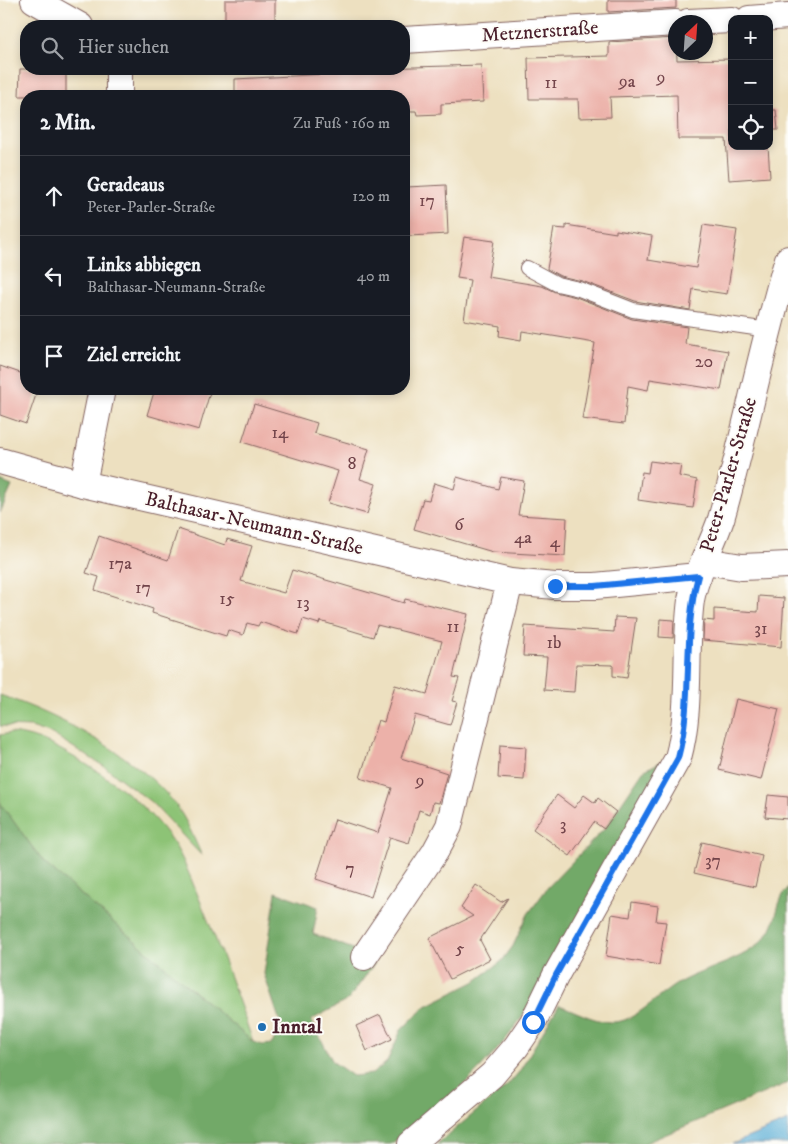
<!DOCTYPE html>
<html lang="de">
<head>
<meta charset="utf-8">
<style>
  body { margin:0; font-family:"IM FELL DW Pica",serif; background:#20242c; color:#f1f3f6 }
  .controls { position:absolute; right:15px; top:15px; display:grid; overflow:hidden; border-radius:10px; box-shadow:0 2px 8px #0003 }
  .controls button { width:45px; height:45px; display:grid; place-items:center; padding:0; border:0; border-bottom:1px solid #363941; background:#171b24; color:#f1f3f6; font:25px sans-serif }
  .compass { position:absolute; left:668px; top:15px; width:45px; height:45px; border-radius:50%; background:#171b24; box-shadow:0 2px 8px #0003; rotate:25deg }
  .stop { position:absolute; width:15px; height:15px; margin:-11px; border:4px solid #1a73e8; border-radius:50%; background:#fff }
  .stop.end { background:#1a73e8; border-color:#fff; box-shadow:0 1px 5px #0008 }
  .list { margin:0; padding:0; list-style:none }
  h2 { display:flex; justify-content:space-between; align-items:center; height:65px; margin:0; padding:0 20px; font-size:21px }
  h2 small { font-size:16px; font-weight:400; color:#9ea1a6 }
  .list li { display:grid; grid-template-columns:32px 1fr auto; gap:15px; align-items:center; box-sizing:border-box; height:80px; padding:0 20px; border-top:1px solid #363941 }
  .list b { display:block; font-size:19px; white-space:nowrap }
  .list p { margin:0; font-size:16px; white-space:nowrap; color:#9ea1a6 }
  .list em { font-size:16px; font-style:normal; color:#9ea1a6 }
  .icon { flex:none; width:28px; height:28px; fill:none; stroke:currentColor; stroke-width:2; stroke-linecap:round; stroke-linejoin:round }
  .map { position:relative; flex:none; width:788px; height:1144px; overflow:hidden }
  .search { position:absolute; background:#171b24; box-shadow:0 2px 8px #0003; left:20px; top:20px; width:390px; height:55px; display:flex; align-items:center; gap:12px; box-sizing:border-box; padding:0 18px; border-radius:20px; color:#9ea1a6; font-size:19px }
  .panel { position:absolute; background:#171b24; box-shadow:0 2px 8px #0003; left:20px; top:90px; width:390px; height:305px; border-radius:20px }
  .map>svg:first-child { display:block }
  .green { fill:#8dc376; stroke:#6c7150 }
  .forest { fill:#72a967; stroke:#5e6449 }
  .water { fill:#5bafd7; stroke:#526781 }
  .building { fill:#ecb1a9 }
  .lines { fill:none; stroke-linecap:round; stroke-linejoin:round }
  .lane-casing { stroke:#83635f; stroke-width:16 }
  .street-casing { stroke:#83635f; stroke-width:28 }
  .lane { stroke:#fff; stroke-width:14 }
  .street { stroke:#fff; stroke-width:26 }
  .route { stroke:#1a73e8; stroke-width:6 }
  .poi-dot { fill:#1f6fb2; stroke:#fdfcf7; stroke-width:2 }
  .labels { text-anchor:middle; dominant-baseline:central; stroke-width:4; stroke-linejoin:round; paint-order:stroke }
  .number-label { font-size:18px; fill:#72444a }
  .street-label { font-size:20px; fill:#4a1f2b; stroke:#fdfcf7 }
  .poi-label { font-size:20px; font-weight:bold; fill:#4a1f2b; stroke:#fdfcf7; text-anchor:start }
</style>
</head>
<body>
<div class="map">
<svg width="788" height="1144" viewBox="0 0 788 1144">
  <rect width="100%" height="100%" fill="#fdfcf7"/>
  <filter id="ink" filterUnits="userSpaceOnUse"><feTurbulence type="fractalNoise" baseFrequency=".02" numOctaves="2"/><feDisplacementMap in="SourceGraphic" scale="10" xChannelSelector="R" yChannelSelector="G"/><feConvolveMatrix kernelMatrix="1 2 1 2 8 2 1 2 1" color-interpolation-filters="sRGB"/></filter>
  <filter id="wash" filterUnits="userSpaceOnUse"><feTurbulence type="fractalNoise" baseFrequency=".0096" numOctaves="4" result="noise"/><feDisplacementMap in="SourceGraphic" scale="20" xChannelSelector="R" yChannelSelector="G"/><feGaussianBlur stdDeviation="1.12" result="paint"/><feColorMatrix in="noise" values="0 0 0 0 0 0 0 0 0 0 0 0 0 0 0 0 0 1.4 0 .05"/><feComposite in="paint" operator="in"/></filter>
  <g filter="url(#wash)">
    <rect width="100%" height="100%" fill="#ede0c0"/>
    <!-- green -->
    <g class="green">
      <path d="M0 695C57 714 147 760 180 811 189 825 195 841 202 856L151 802 105 767 52 734 31 727 0 726Z"/>
      <path d="M11 733C40 736 60 749 84 763 119 784 154 812 176 847 186 864 193 884 201 903 220 948 237 995 253 1042L44 863 0 803V735Z"/>
    </g>
    <!-- forest -->
    <g class="forest">
      <polygon points="0,481 12,486 0,513"/>
      <path d="M668 758 522 1017C486 1070 442 1106 391 1144H0V803L44 863 253 1042 262 1045 272 1044 281 1025 264 974 276 892 318 907 313 934 356 950 375 963 348 1000 311 1020 333 1062 353 1076 372 1074 387 1062 401 1030 426 1006 474 982 502 961 513 946 528 914 548 887 604 829 643 771Z"/>
      <path d="M788 888V1083L643 1144H437L507 1086 519 1072 559 1005C577 1011 601 1026 621 1021 641 1016 663 990 684 980 709 967 751 958 767 935 779 919 775 902 788 888Z"/>
    </g>
    <!-- water -->
    <polygon class="water" points="788,1121 788,1144 732,1144"/>
    <g id="blocks">
      <!-- building -->
      <g class="building">
        <polygon points="225,0 275,0 275,23 225,26"/>
        <polygon points="608,0 676,0 676,8 608,12"/>
        <polygon points="676,38 677,60 732,59 732,146 768,146 770,177 729,180 726,139 678,139 677,95 610,97 611,117 579,118 578,99 529,99 528,58 609,56 609,42"/>
        <polygon points="481,65 483,102 441,104 441,114 417,115 416,111 404,111 404,96 235,96 235,79 347,73 346,69"/>
        <polygon points="20,69 66,69 66,96 19,96"/>
        <polygon points="769,110 776,110 778,130 769,130"/>
        <polygon points="446,185 448,234 409,236 407,187"/>
        <polygon points="566,225 616,233 616,230 652,236 648,260 696,268 703,225 737,230 727,294 693,289 690,310 635,301 582,281 560,276 547,269 554,228 566,229"/>
        <polygon points="464,237 494,241 488,277 542,286 555,292 576,297 632,319 687,327 685,344 728,351 721,390 650,379 648,390 628,386 624,424 582,419 595,343 522,331 521,340 499,336 500,326 464,320 470,280 457,278"/>
        <polygon points="0,366 26,375 26,389 38,389 26,424 0,415"/>
        <polygon points="155,389 211,389 199,430 147,415"/>
        <polygon points="254,404 317,423 314,433 369,449 360,479 376,484 367,514 328,503 338,471 242,442"/>
        <polygon points="650,461 681,465 679,476 697,480 693,508 638,500 642,472 648,473"/>
        <polygon points="457,477 498,489 501,477 524,481 518,515 567,518 565,556 493,552 414,529 423,499 429,500 434,483 454,489"/>
        <polygon points="178,529 225,545 227,539 252,546 241,581 284,593 292,570 404,603 405,599 468,614 453,677 459,678 452,701 457,702 450,725 415,715 401,758 447,773 439,803 433,802 430,814 419,810 409,843 390,837 371,897 316,879 335,819 378,833 392,788 360,778 378,720 384,722 395,685 427,694 442,641 377,625 373,637 320,621 319,624 303,619 298,634 260,622 258,626 247,623 243,635 228,630 226,636 152,613 153,609 95,590 99,577 86,573 99,536 168,560"/>
        <polygon points="759,596 784,598 781,647 703,640 704,620 714,621 714,609 758,612"/>
        <polygon points="615,617 636,618 627,678 613,676 613,665 576,664 574,692 544,690 547,657 523,656 525,626 614,632"/>
        <polygon points="660,619 674,620 673,638 659,637"/>
        <polygon points="736,699 779,709 761,780 719,770"/>
        <polygon points="500,745 526,747 524,780 498,778"/>
        <polygon points="557,795 574,808 584,795 595,803 598,798 616,812 604,829 594,822 570,856 533,829"/>
        <polygon points="768,795 788,797 788,819 765,817"/>
        <polygon points="702,842 762,856 755,887 694,873"/>
        <polygon points="476,885 501,902 508,898 480,940 490,959 450,979 429,938 473,916 461,908"/>
        <polygon points="632,902 658,906 656,921 666,922 659,965 606,956 612,914 630,917"/>
        <polygon points="380,1015 392,1039 367,1051 356,1026"/>
      </g>
    </g>
  </g>
  <g filter="url(#ink)">
    <use href="#blocks" fill-opacity="0" stroke="#83635f" stroke-width="1"/>
    <g class="lines">
      <!-- lane casing -->
      <g class="lane-casing">
        <polyline id="lane" points="527,268 557,284 579,289 633,310 768,330"/>
      </g>
      <!-- street casing -->
      <g class="street-casing">
        <g id="street">
          <polyline points="34,0 80,26"/>
          <polyline points="749,19 788,16"/>
          <polyline points="688,22 732,20"/>
          <polyline points="404,40 676,23"/>
          <polyline points="119,69 119,96"/>
          <polyline points="0,461 83,484 510,582 555,586 595,586 698,576"/>
          <polyline points="83,484 102,389"/>
          <polyline points="705,561 742,567 788,565"/>
          <polyline points="364,957 435,852 449,826 510,582"/>
          <path d="M411 1144 492 1075 516 1047 533 1022 556 975 678 758C692 707 684 653 691 600 696 572 712 546 721 519 746 433 762 344 788 259"/>
        </g>
      </g>
      <!-- lane -->
      <use href="#lane" class="lane"/>
      <!-- street -->
      <use href="#street" class="street"/>
    </g>
  </g>
  <g class="lines" filter="url(#ink)">
    <!-- route -->
    <path class="route" d="M533 1022 556 975 678 758C694 699 682 635 698 576L595 586H555"/>
  </g>
  <!-- markers -->
  <circle class="poi-dot" cx="262" cy="1027" r="5"/>
  <g class="labels">
    <!-- number labels -->
    <g class="number-label">
      <text x="661" y="78">9</text>
      <text x="627" y="82">9a</text>
      <text x="551" y="83">11</text>
      <text x="427" y="201">17</text>
      <text x="704" y="362">20</text>
      <text x="280" y="433">14</text>
      <text x="352" y="464">8</text>
      <text x="459" y="525">6</text>
      <text x="523" y="538">4a</text>
      <text x="555" y="542">4</text>
      <text x="120" y="564">17a</text>
      <text x="143" y="588">17</text>
      <text x="227" y="599">15</text>
      <text x="303" y="603">13</text>
      <text x="453" y="627">11</text>
      <text x="761" y="629">31</text>
      <text x="554" y="643">1b</text>
      <text x="420" y="781">9</text>
      <text x="563" y="825">3</text>
      <text x="713" y="861">37</text>
      <text x="350" y="869">7</text>
      <text x="460" y="949">5</text>
    </g>
    <!-- street labels -->
    <g class="street-label">
      <text transform="translate(540 32) rotate(-4)">Metznerstraße</text>
      <text transform="translate(729 475) rotate(-74)">Peter-Parler-Straße</text>
      <text transform="translate(254 524) rotate(13)">Balthasar-Neumann-Straße</text>
    </g>
    <!-- poi labels -->
    <g class="poi-label">
      <text x="272" y="1027">Inntal</text>
    </g>
  </g>
</svg>
<div class="controls">
<button>+</button>
<button>−</button>
<button><svg class="icon" aria-label="locate" viewBox="0 0 24 24"><circle cx="12" cy="12" r="6"/><path d="M12 2v4M12 18v4M2 12h4M18 12h4"/></svg></button>
</div>
<svg class="compass" viewBox="-18 -18 36 36"><path d="M0-13l5 13h-10z" fill="#e53935"/><path d="M0 13l5-13h-10z" fill="#9ea1a6"/></svg>
<div class="stop" style="left:533px;top:1022px"></div>
<div class="stop end" style="left:555px;top:586px"></div>
<div class="search"><svg class="icon" aria-label="search" viewBox="0 0 24 24"><circle cx="10" cy="10" r="6"/><path d="M15 15l6 6"/></svg>Hier suchen</div>
<section class="panel">
<h2>2 Min.<small>Zu Fuß · 160 m</small></h2>
<ul class="list">
<li><svg class="icon" aria-label="ahead" viewBox="0 0 24 24"><path d="M12 20V5M6 11l6-6 6 6"/></svg><div><b>Geradeaus</b><p>Peter-Parler-Straße</p></div><em>120 m</em></li>
<li><svg class="icon" aria-label="left" viewBox="0 0 24 24"><path d="M17 20v-9H6M10 6l-5 5 5 5"/></svg><div><b>Links abbiegen</b><p>Balthasar-Neumann-Straße</p></div><em>40 m</em></li>
<li><svg class="icon" aria-label="arrive" viewBox="0 0 24 24"><path d="M6 21V4h12l-3 4 3 4H6"/></svg><div><b>Ziel erreicht</b></div></li>
</ul>
</section>
</div>
</body>
</html>
